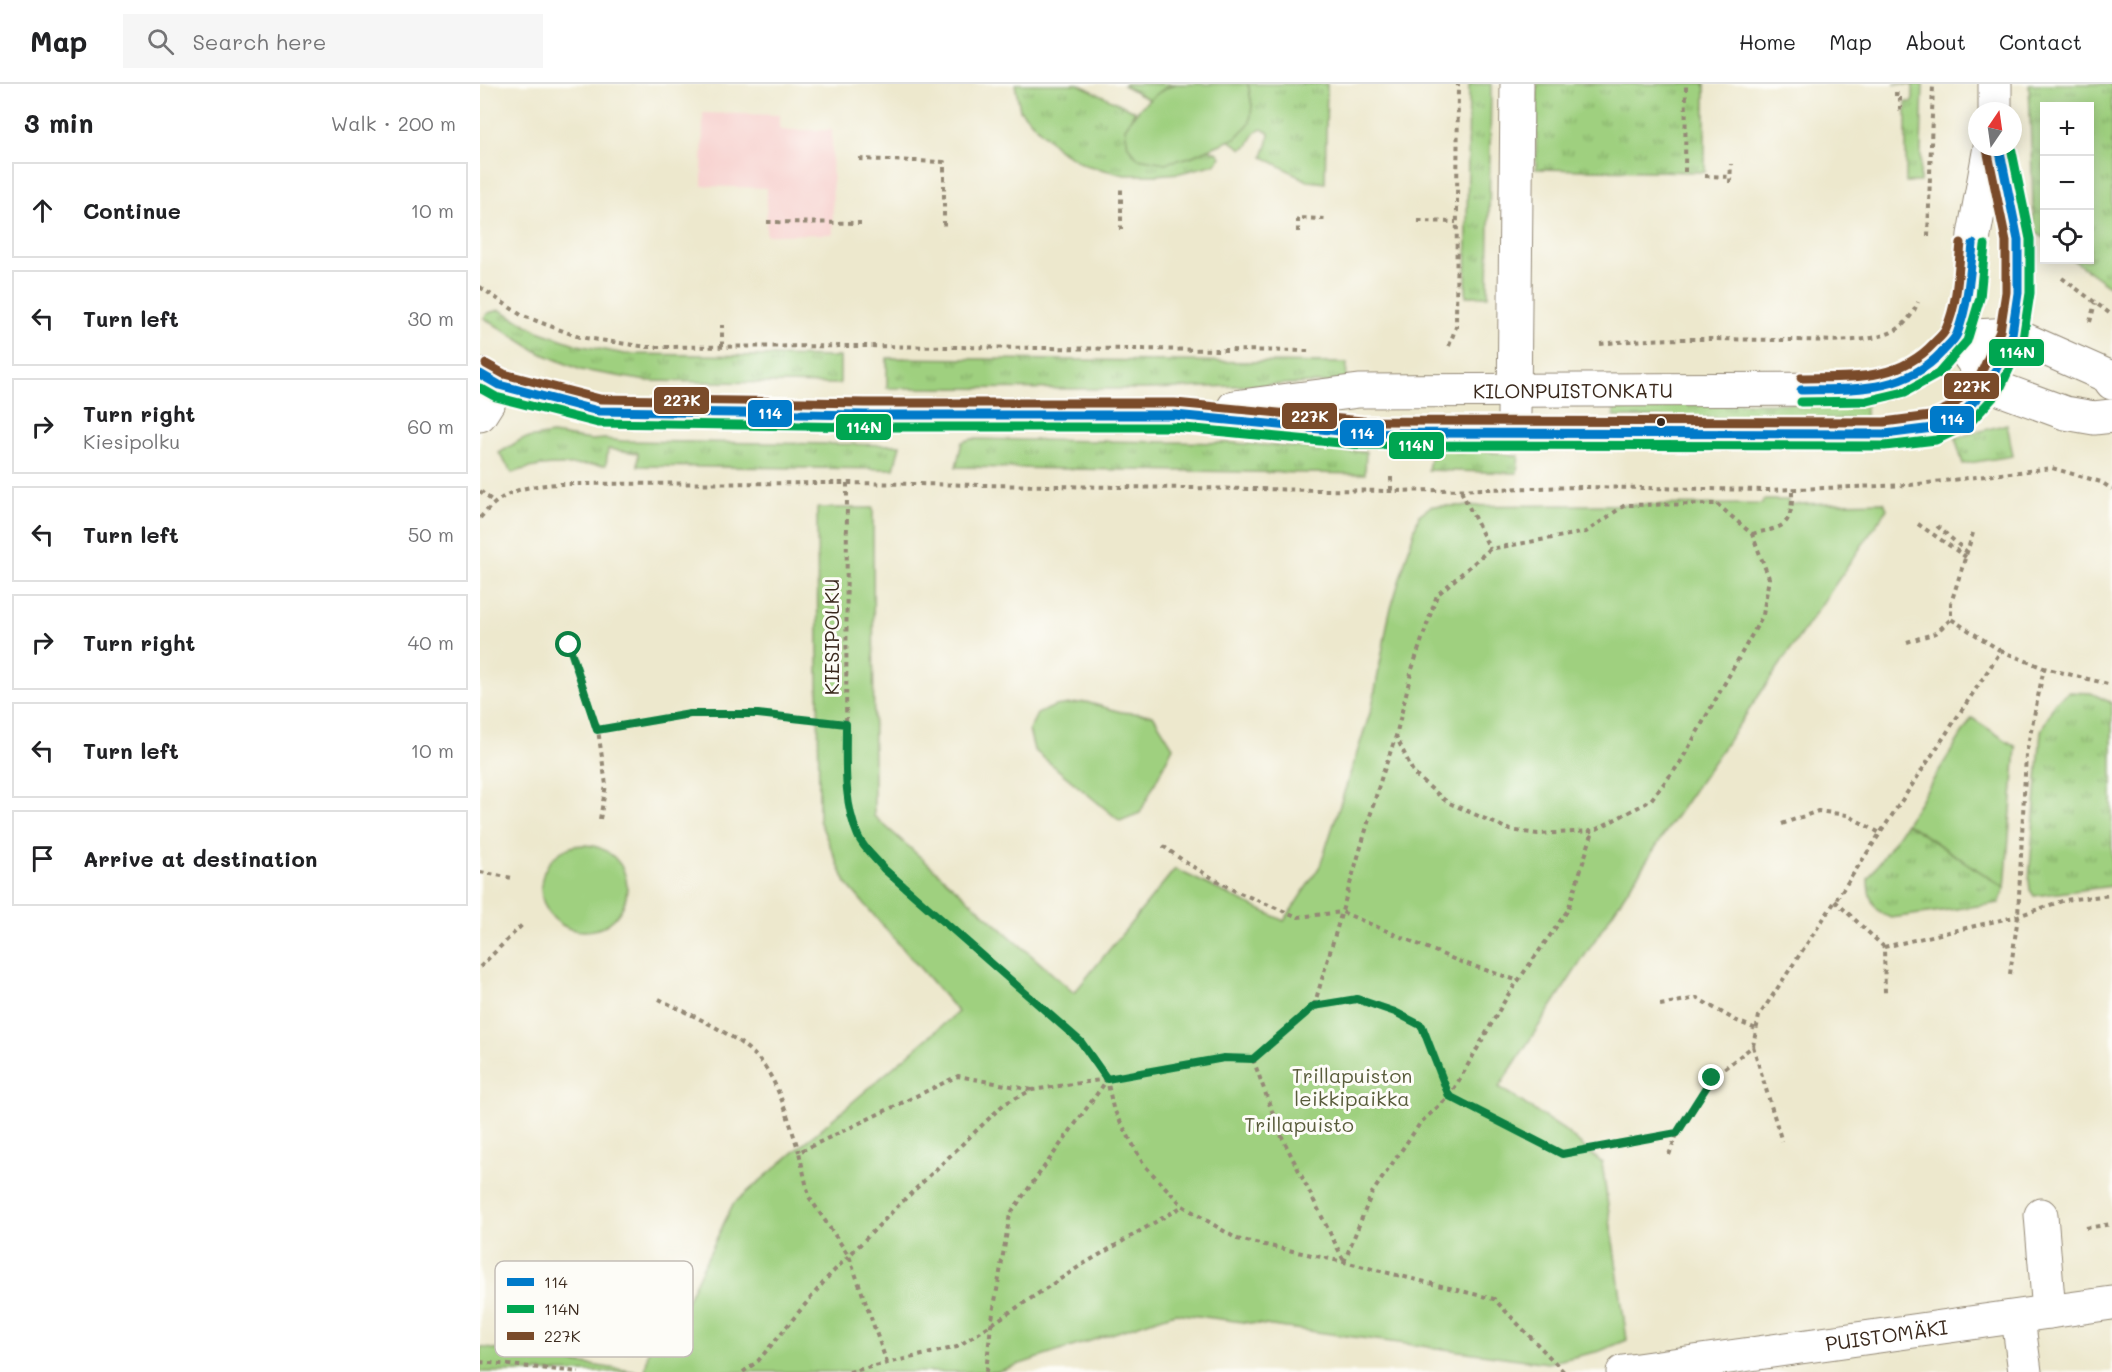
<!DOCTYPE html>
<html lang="en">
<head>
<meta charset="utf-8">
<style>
  body { margin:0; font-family:Mali,sans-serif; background:#f6f6f6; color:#202124 }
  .controls { position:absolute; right:18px; top:18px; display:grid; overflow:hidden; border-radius:0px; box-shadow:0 3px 15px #0003 }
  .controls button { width:54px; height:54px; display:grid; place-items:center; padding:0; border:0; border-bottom:2px solid #e0e0e0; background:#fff; color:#202124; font:30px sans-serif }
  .compass { position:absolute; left:1488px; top:18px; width:54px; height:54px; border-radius:50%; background:#fff; box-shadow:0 3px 15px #0003; rotate:13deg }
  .stop { position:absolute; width:18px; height:18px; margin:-14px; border:4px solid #0b8043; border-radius:50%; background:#fff }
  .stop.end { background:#0b8043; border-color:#fff; box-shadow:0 2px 6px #0008 }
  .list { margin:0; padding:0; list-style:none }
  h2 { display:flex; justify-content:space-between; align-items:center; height:78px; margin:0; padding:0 24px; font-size:26px }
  h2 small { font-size:20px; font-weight:400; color:#757577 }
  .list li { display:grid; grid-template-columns:39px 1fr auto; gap:18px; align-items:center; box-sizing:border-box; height:96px; margin:0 12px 12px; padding:0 12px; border:2px solid #e0e0e0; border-radius:0px }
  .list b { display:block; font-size:22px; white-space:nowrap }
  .list p { margin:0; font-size:20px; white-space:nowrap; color:#757577 }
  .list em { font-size:20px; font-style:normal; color:#757577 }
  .icon { flex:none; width:33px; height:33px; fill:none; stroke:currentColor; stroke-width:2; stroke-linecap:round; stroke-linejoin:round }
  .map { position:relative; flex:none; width:1632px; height:1288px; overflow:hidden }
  header { display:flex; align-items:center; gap:36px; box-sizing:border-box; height:84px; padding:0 30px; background:#fff; border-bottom:2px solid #e0e0e0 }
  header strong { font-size:28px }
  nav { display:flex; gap:33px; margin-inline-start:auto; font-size:21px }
  .search { width:420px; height:54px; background:#f6f6f6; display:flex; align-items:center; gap:15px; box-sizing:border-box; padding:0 21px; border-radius:0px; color:#757577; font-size:22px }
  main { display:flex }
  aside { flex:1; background:#fff }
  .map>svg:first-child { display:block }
  .built { fill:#f7d0ce }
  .grass { fill:url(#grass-tufts); stroke:#6d7d4e; stroke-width:1.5 }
  .park { fill:#9fd07f; stroke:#6d7d4e; stroke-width:1.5 }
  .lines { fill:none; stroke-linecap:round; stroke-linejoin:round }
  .minor-casing { stroke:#948976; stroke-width:35 }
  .path { stroke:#948976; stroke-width:4; stroke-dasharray:4.5 4.5; stroke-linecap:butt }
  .minor { stroke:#fff; stroke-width:33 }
  .bus-1-casing { stroke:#fdfcf7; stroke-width:14 }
  .bus-2-casing { stroke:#fdfcf7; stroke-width:14 }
  .bus-3-casing { stroke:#fdfcf7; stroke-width:14 }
  .bus-1 { stroke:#007ac9; stroke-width:9 }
  .bus-2 { stroke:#00a651; stroke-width:9 }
  .bus-3 { stroke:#7a4b2a; stroke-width:9 }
  .route { stroke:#0b8043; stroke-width:8 }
  .bus-dot { fill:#3b2a1e; stroke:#fdfcf7; stroke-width:2 }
  .labels { text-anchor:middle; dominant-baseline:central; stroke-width:6; stroke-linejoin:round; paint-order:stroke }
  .street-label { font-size:20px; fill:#3b2a1e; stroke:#fdfcf7 }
  .park-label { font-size:20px; fill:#595c3b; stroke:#fdfcf7 }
  .key { fill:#fdfcf7; stroke:#c3bdb6; stroke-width:1.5 }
  .key-label { font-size:16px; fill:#3b2a1e }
  .line-badge { stroke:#fdfcf7; stroke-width:2 }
  .badge-label { font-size:16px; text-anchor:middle; font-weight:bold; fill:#fff }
</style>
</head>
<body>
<header>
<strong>Map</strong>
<div class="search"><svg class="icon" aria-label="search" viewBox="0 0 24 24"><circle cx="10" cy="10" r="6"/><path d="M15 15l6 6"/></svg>Search here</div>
<nav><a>Home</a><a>Map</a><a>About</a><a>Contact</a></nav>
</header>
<main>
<aside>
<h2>3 min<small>Walk · 200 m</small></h2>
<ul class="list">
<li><svg class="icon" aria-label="ahead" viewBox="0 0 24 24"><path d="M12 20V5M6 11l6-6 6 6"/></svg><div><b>Continue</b></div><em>10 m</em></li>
<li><svg class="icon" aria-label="left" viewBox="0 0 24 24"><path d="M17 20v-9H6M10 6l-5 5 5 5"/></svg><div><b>Turn left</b></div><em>30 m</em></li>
<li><svg class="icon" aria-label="right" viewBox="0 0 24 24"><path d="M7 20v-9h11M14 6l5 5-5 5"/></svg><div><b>Turn right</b><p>Kiesipolku</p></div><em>60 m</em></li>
<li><svg class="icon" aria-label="left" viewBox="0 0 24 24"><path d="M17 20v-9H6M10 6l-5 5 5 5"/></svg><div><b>Turn left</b></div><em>50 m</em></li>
<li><svg class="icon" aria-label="right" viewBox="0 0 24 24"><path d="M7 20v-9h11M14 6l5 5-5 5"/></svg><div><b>Turn right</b></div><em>40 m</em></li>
<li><svg class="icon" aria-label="left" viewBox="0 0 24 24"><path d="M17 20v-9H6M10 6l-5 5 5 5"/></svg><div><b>Turn left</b></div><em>10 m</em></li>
<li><svg class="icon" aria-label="arrive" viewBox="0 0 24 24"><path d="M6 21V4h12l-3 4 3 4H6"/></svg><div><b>Arrive at destination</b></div></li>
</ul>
</aside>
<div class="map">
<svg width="1632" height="1288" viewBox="0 0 1632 1288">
  <defs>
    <pattern id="grass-tufts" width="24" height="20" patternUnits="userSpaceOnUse" patternTransform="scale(1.5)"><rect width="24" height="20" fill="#9fd07f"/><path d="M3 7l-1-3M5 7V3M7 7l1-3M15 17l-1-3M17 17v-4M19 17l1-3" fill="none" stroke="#83a967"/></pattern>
  </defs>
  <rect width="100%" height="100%" fill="#fdfcf7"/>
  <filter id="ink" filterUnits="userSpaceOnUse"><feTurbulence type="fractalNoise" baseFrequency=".0167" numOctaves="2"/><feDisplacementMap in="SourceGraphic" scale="12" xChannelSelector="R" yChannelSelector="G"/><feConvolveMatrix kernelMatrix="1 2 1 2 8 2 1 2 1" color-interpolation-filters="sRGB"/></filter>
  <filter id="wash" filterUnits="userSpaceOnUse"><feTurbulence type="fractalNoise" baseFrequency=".008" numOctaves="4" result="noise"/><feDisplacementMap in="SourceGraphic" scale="24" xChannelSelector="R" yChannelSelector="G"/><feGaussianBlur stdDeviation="1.35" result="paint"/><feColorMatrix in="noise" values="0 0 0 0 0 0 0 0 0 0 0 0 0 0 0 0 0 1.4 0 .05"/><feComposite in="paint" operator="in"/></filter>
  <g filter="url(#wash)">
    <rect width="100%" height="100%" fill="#ede8cd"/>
    <!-- built -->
    <polygon class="built" points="223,29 300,31 300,46 352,46 353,150 286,151 287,104 222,102"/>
    <!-- grass -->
    <g class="grass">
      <polygon points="535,0 598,0 655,27 645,44 710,73 728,65 738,69 741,73 735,80 700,89 675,91 645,91 605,81 579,66 540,26"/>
      <polygon points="645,0 696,0 685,4 670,16 643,1"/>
      <polygon points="768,0 847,0 845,99 828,97 783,73 788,58 789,49 782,45 775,48 768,62 762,65 749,56 755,54 772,22"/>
      <polygon points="989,0 1011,0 1008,212 986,212"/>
      <polygon points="1057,0 1225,0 1225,88 1056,85"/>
      <polygon points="1443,0 1440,98 1426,98 1426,18 1433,18 1433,1 1414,0"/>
      <polygon points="1549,0 1632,0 1632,204 1593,176 1610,176 1610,22 1564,22 1564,154 1554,147"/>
      <polygon points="20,226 58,247 98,261 145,270 360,273 360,300 167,297 101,286 60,269 4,234 8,229"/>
      <polygon points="407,274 867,279 866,298 671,305 407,304"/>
      <polygon points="1134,318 1386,320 1386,335 1134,333"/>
      <polygon points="1527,340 1533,372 1483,380 1475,354"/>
      <path d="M72 350 111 356 125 355 142 357 420 361 414 385 158 382V369L128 365 126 381C95 381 61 378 32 389L19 369 42 355Z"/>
      <polygon points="491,355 753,359 886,368 885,390 476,383 482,358"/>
      <polygon points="953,359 1039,372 1037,389 948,386"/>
      <polygon points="1589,608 1611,609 1632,619 1632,802 1554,812 1550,806 1549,796 1561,647 1575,618"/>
      <path d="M1426 739 1525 804 1519 819 1411 834C1394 828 1388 813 1388 795Z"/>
    </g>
    <!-- park -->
    <g class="park">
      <path d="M696 0H768L772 22 770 39 755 54 710 73 685 79 658 74 648 62 645 44C657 25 674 8 696 0Z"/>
      <polygon points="1283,416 1308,416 1308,420 1312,420 1404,418 1407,425 1190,741 1019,1003 1084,1046 1122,1079 1147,1256 1120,1267 1068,1279 695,1229 516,1288 165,1288 170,1256 183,1248 199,1233 253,1120 478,928 366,799 339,736 337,424 393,424 394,732 594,909 695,785 804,837 840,782 892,623 909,531 939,431 951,422 1282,420"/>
      <polygon points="606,618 641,628 673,631 693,663 660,729 640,737 554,666 549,646 557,630 575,622"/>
      <polygon points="1492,634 1536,663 1525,804 1426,739"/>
      <circle cx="104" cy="804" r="43"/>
      <polygon points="26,1230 96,1240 90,1278 159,1288 0,1288 0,1263 20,1266"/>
    </g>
  </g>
  <g filter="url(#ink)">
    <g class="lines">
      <!-- minor casing -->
      <g class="minor-casing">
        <g id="minor">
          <polyline points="1515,27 1515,0"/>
          <polyline points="1476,253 1509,301 1585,329 1614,334 1632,332"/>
          <polyline points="1476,253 1532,250 1627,292 1632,299"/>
          <polyline points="0,290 19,301 118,327 384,331 695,331 881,349 1405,350 1453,344 1481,331 1509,301 1532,250 1538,209 1538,156 1519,63"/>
          <path id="s1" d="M754 323 879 307 1384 305 1420 297 1450 281 1476 253 1488 212 1494 151 1510 63"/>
          <polyline points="1034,329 1037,0"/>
          <polyline points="0,331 19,301"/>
          <polyline points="1561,1131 1569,1228"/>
          <polyline points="1538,1234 1545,1288"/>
          <path id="s2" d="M1143 1288 1632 1219"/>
        </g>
      </g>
      <!-- path -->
      <g class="path">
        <polyline points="1414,10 1420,10 1420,27"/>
        <polyline points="379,75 464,78 464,143"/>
        <polyline points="1205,88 1206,0"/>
        <polyline points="1225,92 1251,93"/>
        <polyline points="1250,99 1251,80"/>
        <polyline points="938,137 976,138"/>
        <polyline points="287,138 381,139"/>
        <polyline points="641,146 641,103"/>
        <polyline points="818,148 818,134 845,135"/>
        <polyline points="1448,152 1453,0"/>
        <polyline points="1582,194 1632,231"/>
        <polyline points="0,203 41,231 99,253 167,263 384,262 832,267"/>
        <polyline points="1610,238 1615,219"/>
        <path d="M1120 260C1184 252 1248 256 1312 256 1340 256 1387 260 1412 248 1425 242 1433 230 1438 218"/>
        <polyline points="242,262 242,241"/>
        <polyline points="969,262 976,243 978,0"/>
        <polyline points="911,393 911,407"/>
        <polyline points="367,399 366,674 369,720 378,753 404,785 601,958 627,995 633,1024 664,1081 703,1122 757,1155 864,1178 1014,1215 1084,1288"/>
        <polyline points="0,407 14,418"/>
        <polyline points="981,407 1010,465"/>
        <polygon points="1237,420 1272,450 1289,494 1283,531 1200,679 1170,717 1113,747 1058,750 1030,746 967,718 934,690 916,652 932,585 957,511 1010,465 1106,448 1145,421"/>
        <path d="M0 434C24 406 41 403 77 400L367 399 911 407 1103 403 1288 406 1430 401 1572 384 1621 398 1632 405"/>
        <polyline points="1438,440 1486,473"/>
        <polyline points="1457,442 1487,468"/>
        <polyline points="1493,449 1471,519 1471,535 1521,567"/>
        <path d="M1272 450C1281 447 1288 447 1296 444 1313 439 1312 420 1312 406"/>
        <polyline points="1427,558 1456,549 1471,535"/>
        <polyline points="89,561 118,646"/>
        <polyline points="120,735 126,701 118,646 210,630 277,630 366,641"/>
        <polyline points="1302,740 1338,727 1367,731 1400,749"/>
        <polyline points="683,762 705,778 755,807 818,833 862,828 978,877 1039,897"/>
        <polyline points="0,788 32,794"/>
        <polyline points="1355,817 1404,863 1405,909"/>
        <polyline points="1404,863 1538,832 1585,816 1632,811"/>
        <polyline points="0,883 42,841"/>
        <polyline points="1530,890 1538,832 1546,670 1564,584"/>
        <path d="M179 915C212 932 268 954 287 986 302 1010 310 1040 319 1068"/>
        <polyline points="1180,921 1217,914 1255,936 1276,945"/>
        <polyline points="834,922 877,915 915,928 942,943 970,1012 1082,1070 1197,1049 1232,994 1273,962 1279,932 1521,567 1564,584 1632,601"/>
        <polyline points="1273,962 1302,1058"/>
        <polyline points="773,975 800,1049 864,1177"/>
        <polyline points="1189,1071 1197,1050"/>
        <polyline points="1606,1144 1632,1140"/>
        <polyline points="864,1178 892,1109 941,1038 970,1012 1028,911 1088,826 1113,747"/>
        <polyline points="0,1278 99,1288"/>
        <polyline points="407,1279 369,1172 329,1113 319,1068 478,992 552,1006"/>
        <polyline points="263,1288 278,1277 348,1193 421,1119 524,1020 552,1006 627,995 744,974 773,975 834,922 901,695 916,652"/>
        <polyline points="369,1288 477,1263 600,1182 703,1122"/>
        <polyline points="506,1288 511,1241 530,1130 627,996"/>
      </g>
      <!-- minor -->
      <use href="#minor" class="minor"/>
      <!-- bus-1 casing -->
      <g class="bus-1-casing">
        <g id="bus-1">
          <polyline points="0,290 19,301 118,327 384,331 695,331 881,349 1405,350 1453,344 1481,331 1509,301 1532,250 1538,209 1538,156 1519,63"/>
          <path d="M1321 306C1373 305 1424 309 1462 268 1467 262 1474 257 1477 250 1488 221 1490 191 1493 160"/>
        </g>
      </g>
      <!-- bus-2 casing -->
      <g class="bus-2-casing">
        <g id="bus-2">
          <polyline points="0,304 16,313 118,339 384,343 694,343 881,361 1405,362 1456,356 1488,341 1519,307 1543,255 1550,209 1550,155 1531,63"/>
          <polyline points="1321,318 1387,317 1425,308 1458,290 1487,257 1500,214 1505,161"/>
        </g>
      </g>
      <!-- bus-3 casing -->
      <g class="bus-3-casing">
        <g id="bus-3">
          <polyline points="6,280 24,290 120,315 384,319 695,319 882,337 1404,338 1450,332 1474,321 1499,294 1520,247 1526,208 1526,157 1507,65"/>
          <path d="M1321 294C1369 293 1418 298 1454 259 1458 255 1464 250 1466 245 1478 218 1478 188 1481 159"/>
        </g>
      </g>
      <!-- bus-1 -->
      <use href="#bus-1" class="bus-1"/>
      <!-- bus-2 -->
      <use href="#bus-2" class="bus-2"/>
      <!-- bus-3 -->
      <use href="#bus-3" class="bus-3"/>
    </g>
  </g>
  <g class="lines" filter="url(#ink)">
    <!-- route -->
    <path class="route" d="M89 561 117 646 210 630H278L366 640C366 677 363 718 378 752 383 764 396 775 404 785L601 958 627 995 744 974 773 975 834 922 877 915 915 928 942 942 969 1012 1082 1070 1197 1049 1232 994"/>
  </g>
  <!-- markers -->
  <circle class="bus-dot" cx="1181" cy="338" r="5"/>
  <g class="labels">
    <!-- street labels -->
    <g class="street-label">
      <text stroke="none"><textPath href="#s1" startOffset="340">KILONPUISTONKATU</textPath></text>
      <text transform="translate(351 553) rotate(-90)">KIESIPOLKU</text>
      <text stroke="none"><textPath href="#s2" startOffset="266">PUISTOMÄKI</textPath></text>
    </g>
    <!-- park labels -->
    <g class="park-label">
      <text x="872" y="991">Trillapuiston<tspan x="872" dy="23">leikkipaikka</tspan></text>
      <text x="819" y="1040">Trillapuisto</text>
    </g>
  </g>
  <!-- legend -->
  <rect x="15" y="1177" width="198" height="96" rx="9" class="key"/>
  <rect x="27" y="1194" width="27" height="8" fill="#007ac9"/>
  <rect x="27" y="1221" width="27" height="8" fill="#00a651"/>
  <rect x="27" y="1248" width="27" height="8" fill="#7a4b2a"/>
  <g class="key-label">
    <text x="64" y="1204">114</text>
    <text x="64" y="1231">114N</text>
    <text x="64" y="1258">227K</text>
  </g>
  <g class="line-badge">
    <rect x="1508" y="254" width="57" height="29" rx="6" fill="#00a651"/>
    <rect x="1463" y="288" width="57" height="28" rx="6" fill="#7a4b2a"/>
    <rect x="173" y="302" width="57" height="29" rx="6" fill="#7a4b2a"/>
    <rect x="267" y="315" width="46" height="29" rx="6" fill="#007ac9"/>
    <rect x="801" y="318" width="57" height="28" rx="6" fill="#7a4b2a"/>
    <rect x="1449" y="321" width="46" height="29" rx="6" fill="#007ac9"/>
    <rect x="355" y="329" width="57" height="28" rx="6" fill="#00a651"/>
    <rect x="859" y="335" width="46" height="28" rx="6" fill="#007ac9"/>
    <rect x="908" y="347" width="57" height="29" rx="6" fill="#00a651"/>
  </g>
  <g class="badge-label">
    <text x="1537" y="274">114N</text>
    <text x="1492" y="308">227K</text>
    <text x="202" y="322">227K</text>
    <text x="290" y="335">114</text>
    <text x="830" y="338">227K</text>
    <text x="1472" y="341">114</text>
    <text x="384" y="349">114N</text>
    <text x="882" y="355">114</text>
    <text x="936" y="367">114N</text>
  </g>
</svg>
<div class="controls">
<button>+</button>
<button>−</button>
<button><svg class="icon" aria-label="locate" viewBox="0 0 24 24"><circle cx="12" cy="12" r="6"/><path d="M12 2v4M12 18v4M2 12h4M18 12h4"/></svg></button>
</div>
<svg class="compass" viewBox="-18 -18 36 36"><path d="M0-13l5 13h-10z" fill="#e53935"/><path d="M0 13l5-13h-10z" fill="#757577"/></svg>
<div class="stop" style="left:89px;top:561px"></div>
<div class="stop end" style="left:1232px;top:994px"></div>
</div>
</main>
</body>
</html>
